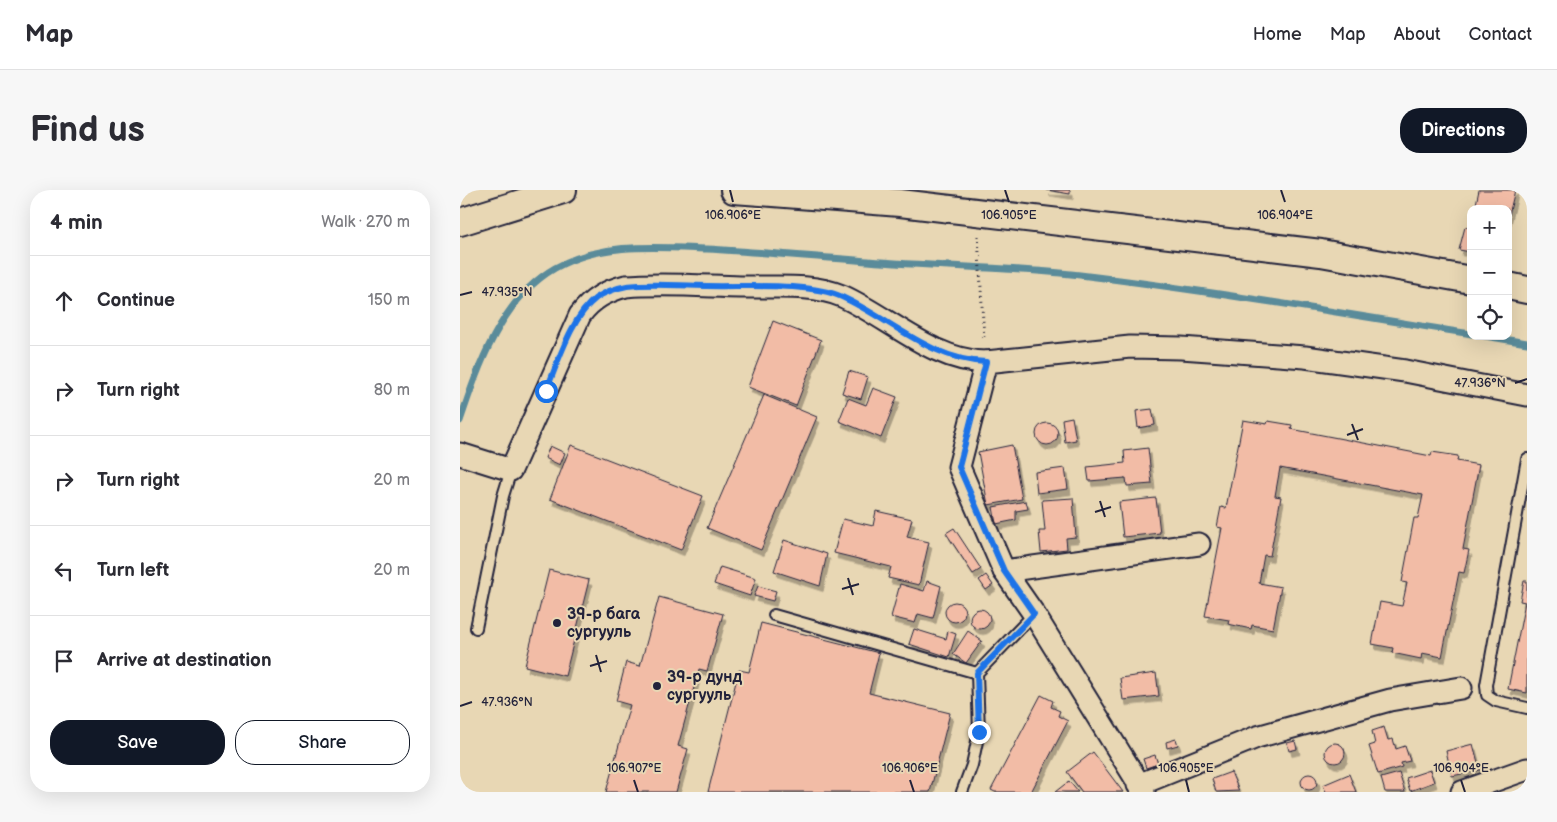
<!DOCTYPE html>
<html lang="en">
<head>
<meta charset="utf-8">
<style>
  body { margin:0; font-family:"Balsamiq Sans",sans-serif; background:#f7f7f7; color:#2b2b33 }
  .controls { position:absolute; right:15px; top:15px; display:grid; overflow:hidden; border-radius:10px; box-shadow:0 5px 20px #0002 }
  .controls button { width:45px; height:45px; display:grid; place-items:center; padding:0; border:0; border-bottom:1px solid #e1e1e2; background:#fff; color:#2b2b33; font:25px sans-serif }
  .stop { position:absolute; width:15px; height:15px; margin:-11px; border:4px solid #1a73e8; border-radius:50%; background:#fff }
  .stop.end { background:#1a73e8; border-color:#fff; box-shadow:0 1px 5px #0008 }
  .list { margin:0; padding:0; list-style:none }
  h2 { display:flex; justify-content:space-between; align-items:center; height:65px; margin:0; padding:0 20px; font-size:21px }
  h2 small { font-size:16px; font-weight:400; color:#7c7c81 }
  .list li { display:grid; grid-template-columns:32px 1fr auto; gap:15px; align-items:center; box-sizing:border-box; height:90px; padding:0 20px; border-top:1px solid #e1e1e2 }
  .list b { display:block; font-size:19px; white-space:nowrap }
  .list em { font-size:16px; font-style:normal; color:#7c7c81 }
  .actions { display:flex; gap:10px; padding:15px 20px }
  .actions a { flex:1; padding:11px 0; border:1px solid #111827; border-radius:20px; text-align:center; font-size:18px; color:#111827 }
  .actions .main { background:#111827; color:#fff }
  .icon { flex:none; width:28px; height:28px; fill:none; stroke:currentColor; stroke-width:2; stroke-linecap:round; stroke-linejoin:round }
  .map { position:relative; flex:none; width:1067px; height:602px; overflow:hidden; border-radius:20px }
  header { display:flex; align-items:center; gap:30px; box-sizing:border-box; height:70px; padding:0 25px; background:#fff; border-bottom:1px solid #e1e1e2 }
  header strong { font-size:24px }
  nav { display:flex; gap:28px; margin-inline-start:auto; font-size:18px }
  .intro { display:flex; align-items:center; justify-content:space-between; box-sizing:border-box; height:120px; padding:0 30px }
  h1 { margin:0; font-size:35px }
  .button { padding:12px 22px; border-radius:20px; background:#111827; color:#fff; font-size:18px; font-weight:700 }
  main { display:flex; gap:30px; padding:0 30px }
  aside { flex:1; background:#fff; border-radius:20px; box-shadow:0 5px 20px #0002 }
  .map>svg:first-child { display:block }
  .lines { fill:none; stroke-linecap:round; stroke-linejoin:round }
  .stream { stroke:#5a8b9a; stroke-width:7 }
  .building { fill:#f2bca6; stroke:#22223b; filter:url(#shadow) }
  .service-casing { stroke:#22223b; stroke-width:14 }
  .minor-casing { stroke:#22223b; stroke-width:25 }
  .tertiary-casing { stroke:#22223b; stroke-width:30 }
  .path { stroke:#22223b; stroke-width:3; stroke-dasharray:1 4; stroke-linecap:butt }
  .service { stroke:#e8d7b4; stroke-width:10 }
  .minor { stroke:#e8d7b4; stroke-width:21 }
  .tertiary { stroke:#e8d7b4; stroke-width:26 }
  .route { stroke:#1a73e8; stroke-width:6 }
  .ticks { fill:none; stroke:#22223b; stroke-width:2 }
  .poi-dot { fill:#22223b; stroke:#e8d7b4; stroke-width:2 }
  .labels { text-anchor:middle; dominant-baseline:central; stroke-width:4; stroke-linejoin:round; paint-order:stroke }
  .poi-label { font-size:16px; font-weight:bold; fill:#22223b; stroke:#e8d7b4; text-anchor:start }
  .ticks-label { font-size:12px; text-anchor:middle; fill:#22223b; stroke:#e8d7b4; stroke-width:4; stroke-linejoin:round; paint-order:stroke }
</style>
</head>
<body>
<header>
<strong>Map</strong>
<nav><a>Home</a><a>Map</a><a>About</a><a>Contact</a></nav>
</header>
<div class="intro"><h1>Find us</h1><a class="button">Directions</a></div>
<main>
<aside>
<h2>4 min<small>Walk · 270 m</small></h2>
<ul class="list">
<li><svg class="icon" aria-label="ahead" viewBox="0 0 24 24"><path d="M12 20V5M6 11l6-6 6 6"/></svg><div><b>Continue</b></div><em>150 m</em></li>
<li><svg class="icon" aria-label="right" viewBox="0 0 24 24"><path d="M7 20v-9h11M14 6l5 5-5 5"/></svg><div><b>Turn right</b></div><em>80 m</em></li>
<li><svg class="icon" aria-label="right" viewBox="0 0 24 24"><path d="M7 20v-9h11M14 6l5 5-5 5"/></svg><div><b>Turn right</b></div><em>20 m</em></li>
<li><svg class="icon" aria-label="left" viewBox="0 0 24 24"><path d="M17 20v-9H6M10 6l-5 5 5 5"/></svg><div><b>Turn left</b></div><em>20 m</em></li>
<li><svg class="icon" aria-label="arrive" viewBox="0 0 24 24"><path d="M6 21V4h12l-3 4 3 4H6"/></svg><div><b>Arrive at destination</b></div></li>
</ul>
<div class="actions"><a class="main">Save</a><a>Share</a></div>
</aside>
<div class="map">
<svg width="1067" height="602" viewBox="0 0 1067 602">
  <defs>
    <filter id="shadow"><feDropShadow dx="3" dy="5.5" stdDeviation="0" flood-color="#0004"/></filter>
  </defs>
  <rect width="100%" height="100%" fill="#e8d7b4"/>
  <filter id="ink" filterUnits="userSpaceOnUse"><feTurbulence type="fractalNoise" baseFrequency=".02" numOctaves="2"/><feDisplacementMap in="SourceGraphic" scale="10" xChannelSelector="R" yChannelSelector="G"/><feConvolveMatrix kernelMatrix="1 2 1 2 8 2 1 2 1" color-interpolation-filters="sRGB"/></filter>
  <g filter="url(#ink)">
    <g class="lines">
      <!-- stream -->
      <g class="stream">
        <polyline points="1025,146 1067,153"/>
        <path d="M0 231C18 177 41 109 95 78 141 52 196 57 247 59 301 62 355 67 408 71 479 77 550 77 620 85 751 101 881 123 1011 144"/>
      </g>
    </g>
    <!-- building -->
    <g class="building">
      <polygon points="586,0 610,0 610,4"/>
      <polygon points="1019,0 1055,0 1048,29 1048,19 1015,19"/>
      <polygon points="1005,37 1011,38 1011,62 999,60"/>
      <polygon points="313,131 361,150 336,216 288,197"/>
      <polygon points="389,181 408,187 401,209 382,203"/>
      <polygon points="413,198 437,207 421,248 379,231 388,208 406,215"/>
      <polygon points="304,205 357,227 301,360 247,338"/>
      <polygon points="692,219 695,235 678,238 676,221"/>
      <polygon points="612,227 616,250 605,252 602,229"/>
      <polygon points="783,230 807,234 808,231 832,235 831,239 971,266 972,262 998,266 997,271 1019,275 1003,359 1009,360 1004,383 999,382 982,467 962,463 961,469 932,463 933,458 912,454 920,412 942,416 947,393 942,392 954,328 958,328 963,305 820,278 815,306 821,307 810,366 804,365 799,393 821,397 813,439 792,435 791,439 768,434 769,430 745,426 762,338 757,337 761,317 766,318"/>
      <circle cx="587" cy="244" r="11"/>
      <polygon points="111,255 243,306 221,360 90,309"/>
      <polygon points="552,255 562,309 528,315 518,262"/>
      <polygon points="90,256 105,263 100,275 85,268"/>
      <polygon points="688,258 692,294 667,296 666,288 629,291 627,277 665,273 664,261"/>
      <polygon points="605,278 608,299 577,303 575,282"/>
      <polygon points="613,308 616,347 606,348 607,359 581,362 579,341 585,341 582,310"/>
      <polygon points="696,308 700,343 663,347 659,312"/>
      <polygon points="566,311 568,319 556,321 556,330 536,334 533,317"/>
      <polygon points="416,321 452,329 447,347 469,352 459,395 428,388 431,377 374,363 383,329 413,336"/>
      <polygon points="494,338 521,379 513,384 486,343"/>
      <polygon points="324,350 367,364 360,396 314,381"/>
      <polygon points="260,377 296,388 290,406 254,394"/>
      <polygon points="89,380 129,390 105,486 65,476"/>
      <polygon points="526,385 533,395 526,400 519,390"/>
      <polygon points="467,391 481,396 473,428 458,424 455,433 431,427 440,394 464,401"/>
      <polygon points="1064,391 1067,391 1067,503 1048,499 1065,412 1060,411"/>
      <polygon points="298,396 316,401 313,411 294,406"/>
      <polygon points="199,407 263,424 247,481 239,479 218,556 228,559 216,602 146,602 170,515 156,511 166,472 180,476"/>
      <circle cx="495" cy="422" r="10"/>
      <circle cx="520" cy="429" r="10"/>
      <polygon points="301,433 419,463 409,503 490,523 470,602 248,602 279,480 289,482"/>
      <polygon points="454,439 486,449 488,441 496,444 489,467 449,454"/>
      <polygon points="508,441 522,451 506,473 493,464"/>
      <polygon points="696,483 699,506 663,510 660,488"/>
      <polygon points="581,505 593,511 591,517 600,521 598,526 608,531 571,602 535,602 531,600"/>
      <polygon points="924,537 928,550 933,549 936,559 945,556 950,571 941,573 942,577 918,584 909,556 915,554 912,541"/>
      <polygon points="716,549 718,555 707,558 706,552"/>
      <polygon points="835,551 837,559 829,561 827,553"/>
      <circle cx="875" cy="563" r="10"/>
      <polygon points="1013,554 1020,580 992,586 986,561"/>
      <polygon points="633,562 663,602 622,602 607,582"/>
      <polygon points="695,565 698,574 686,578 683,569"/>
      <polygon points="970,580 974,592 950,601 946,588"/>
      <polygon points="771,582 779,601 756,602 752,589"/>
      <polygon points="939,583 945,602 925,602 921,588"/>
      <circle cx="849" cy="592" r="8"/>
      <polygon points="889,584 896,602 866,602 863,595"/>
      <polygon points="609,591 618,602 595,602"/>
    </g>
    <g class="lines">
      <!-- service casing -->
      <g class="service-casing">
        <g id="service">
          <polyline points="1067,269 1026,495 1027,505 1036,511 1067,518"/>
          <polyline points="314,425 517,483"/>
          <polyline points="16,438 43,306 51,280"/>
          <polyline points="502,602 512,575 519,542 517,483 574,424"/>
        </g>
      </g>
      <!-- minor casing -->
      <g class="minor-casing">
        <g id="minor">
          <path d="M0 264 51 280 120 125C132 109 146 101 166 96 204 93 242 96 280 97 312 98 352 93 382 106 429 127 472 171 526 172"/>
          <polyline points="544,381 739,354"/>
          <polyline points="678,595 797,547 930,510 1001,498"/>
          <polyline points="684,602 574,424 544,381 499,277 526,172 670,157 721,158 845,167 945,181 1067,205"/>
          <polyline points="1002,602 1067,579"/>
        </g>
      </g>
      <!-- tertiary casing -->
      <g class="tertiary-casing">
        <g id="tertiary">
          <polyline points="274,0 440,13 861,63 1011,90"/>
          <polyline points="0,32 103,0"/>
          <polyline points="1048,96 1067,100"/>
        </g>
      </g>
      <!-- path -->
      <polyline class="path" points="518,46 524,149"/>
      <!-- service -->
      <use href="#service" class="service"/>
      <!-- minor -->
      <use href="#minor" class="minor"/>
      <!-- tertiary -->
      <use href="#tertiary" class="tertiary"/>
    </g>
  </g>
  <g class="lines" filter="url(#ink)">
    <!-- route -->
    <path class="route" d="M86 201C98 173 111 127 136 108 145 102 156 98 167 96 193 93 221 96 247 96 284 97 349 92 382 107 429 128 472 171 526 172L499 277 544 381 574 424 517 483 519 542"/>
  </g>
  <!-- ticks -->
  <path class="ticks" d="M270 0 273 12M545 0 549 12M821 0 825 12M0 105 12 102M1055 193 1067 189M892 234 898 250M887 245 903 239M640 311 645 327M635 322 651 317M388 388 393 405M382 399 399 394M136 465 141 482M130 476 147 471M0 516 12 512M174 590 178 602M450 590 454 602M726 590 729 602M1001 590 1005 602"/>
  <!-- markers -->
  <g class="poi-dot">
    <circle cx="97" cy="433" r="5"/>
    <circle cx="197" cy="496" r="5"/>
  </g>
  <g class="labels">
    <!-- poi labels -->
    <g class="poi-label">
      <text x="107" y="424">39-р бага<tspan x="107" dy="18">сургууль</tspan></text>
      <text x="207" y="487">39-р дунд<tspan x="207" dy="18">сургууль</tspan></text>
    </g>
  </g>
  <g class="ticks-label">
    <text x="273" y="29">106.906°E</text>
    <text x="549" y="29">106.905°E</text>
    <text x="825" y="29">106.904°E</text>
    <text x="47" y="106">47.935°N</text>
    <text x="1020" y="197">47.936°N</text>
    <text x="47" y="516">47.936°N</text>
    <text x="174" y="582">106.907°E</text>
    <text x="450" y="582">106.906°E</text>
    <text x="726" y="582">106.905°E</text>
    <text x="1001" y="582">106.904°E</text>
  </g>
</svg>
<div class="controls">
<button>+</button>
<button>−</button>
<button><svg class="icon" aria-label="locate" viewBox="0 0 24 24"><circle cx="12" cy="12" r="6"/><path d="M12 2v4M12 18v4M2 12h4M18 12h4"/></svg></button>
</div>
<div class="stop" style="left:86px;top:201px"></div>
<div class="stop end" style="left:519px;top:542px"></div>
</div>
</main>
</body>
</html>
